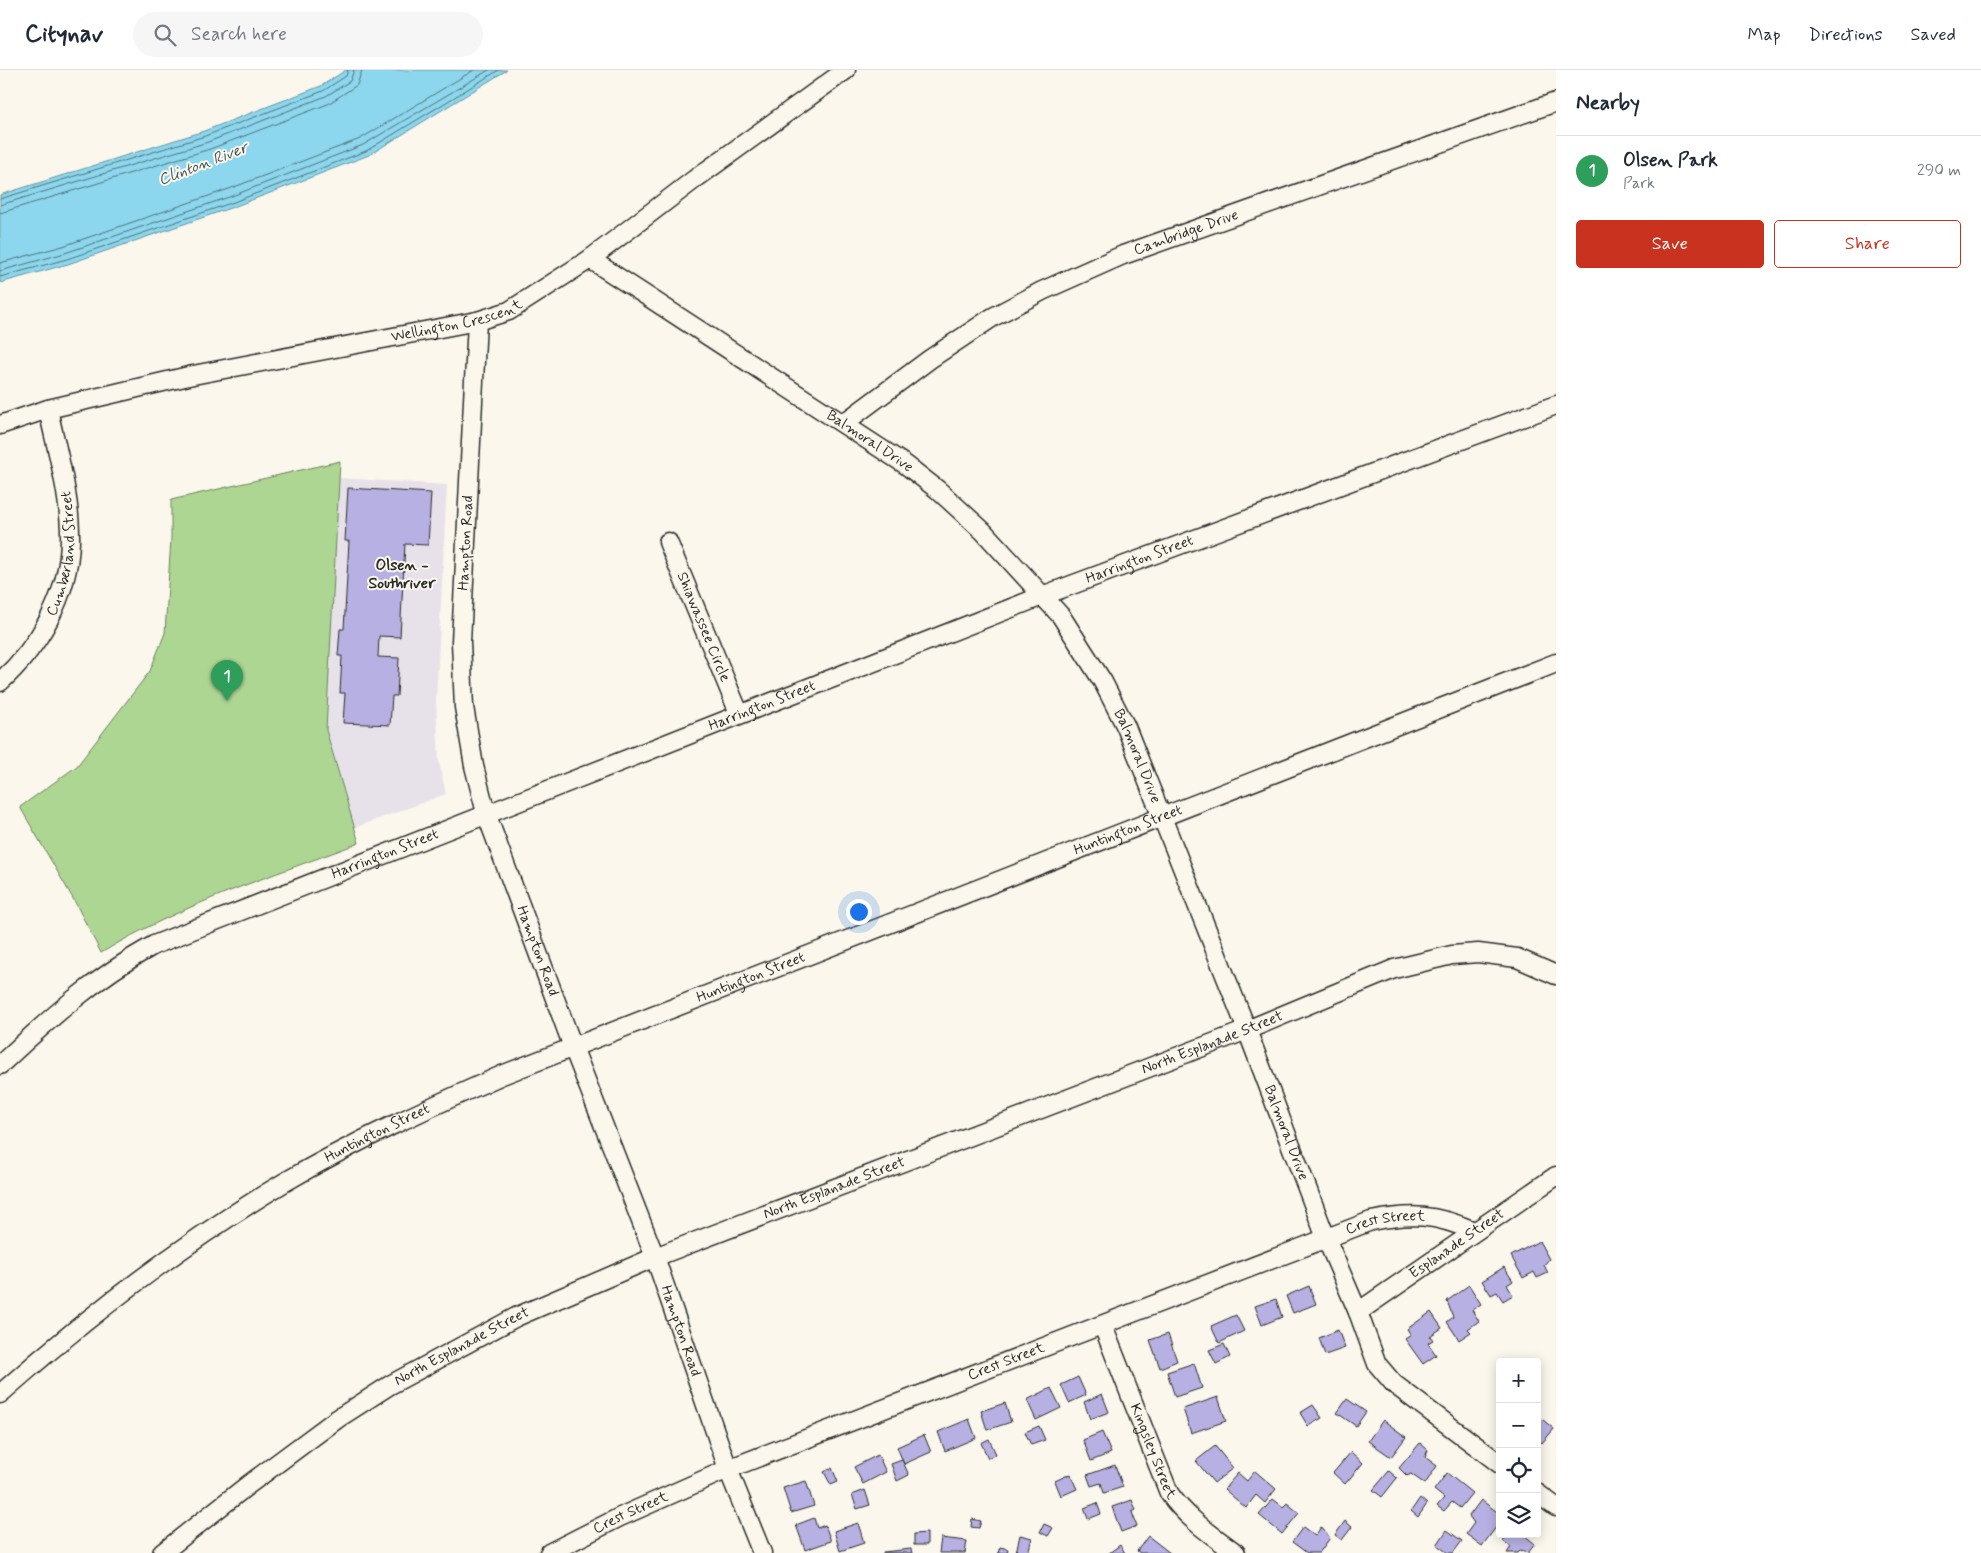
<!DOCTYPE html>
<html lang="en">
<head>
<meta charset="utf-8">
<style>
  body { margin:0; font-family:Mynerve,sans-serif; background:#f6f6f7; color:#1f2937 }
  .controls { position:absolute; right:15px; bottom:15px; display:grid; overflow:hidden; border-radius:5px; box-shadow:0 2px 12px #0003 }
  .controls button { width:45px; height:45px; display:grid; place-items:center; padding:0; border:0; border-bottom:1px solid #e0e1e3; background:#fff; color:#1f2937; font:25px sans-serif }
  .you { position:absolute; left:858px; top:841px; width:18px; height:18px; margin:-12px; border:4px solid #fff; border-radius:50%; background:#1a73e8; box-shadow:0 0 0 8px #1a73e833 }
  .badge { display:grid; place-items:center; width:32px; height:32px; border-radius:50%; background:#c8321e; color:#fff; font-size:16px; font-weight:700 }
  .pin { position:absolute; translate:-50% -41px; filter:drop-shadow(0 1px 2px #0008) }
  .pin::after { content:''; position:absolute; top:26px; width:18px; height:15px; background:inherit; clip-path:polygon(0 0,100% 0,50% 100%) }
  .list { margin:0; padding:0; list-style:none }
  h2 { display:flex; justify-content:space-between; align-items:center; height:65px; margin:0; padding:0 20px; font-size:21px }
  h2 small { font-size:16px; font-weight:400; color:#747a83 }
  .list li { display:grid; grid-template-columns:32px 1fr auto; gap:15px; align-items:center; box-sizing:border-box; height:70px; padding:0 20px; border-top:1px solid #e0e1e3 }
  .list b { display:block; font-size:19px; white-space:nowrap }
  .list p { margin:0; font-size:16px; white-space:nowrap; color:#747a83 }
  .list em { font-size:16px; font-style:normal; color:#747a83 }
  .actions { display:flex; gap:10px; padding:15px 20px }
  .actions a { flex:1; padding:11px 0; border:1px solid #c8321e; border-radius:5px; text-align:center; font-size:18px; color:#c8321e }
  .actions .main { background:#c8321e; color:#fff }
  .icon { flex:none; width:28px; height:28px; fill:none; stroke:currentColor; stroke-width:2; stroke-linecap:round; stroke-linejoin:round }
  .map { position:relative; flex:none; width:1556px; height:1483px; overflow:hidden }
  header { display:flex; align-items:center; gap:30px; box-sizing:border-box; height:70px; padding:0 25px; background:#fff; border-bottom:1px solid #e0e1e3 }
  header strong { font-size:24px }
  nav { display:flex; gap:28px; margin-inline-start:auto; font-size:18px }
  .search { width:350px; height:45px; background:#f6f6f7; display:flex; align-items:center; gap:12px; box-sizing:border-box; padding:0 18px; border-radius:28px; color:#747a83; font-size:19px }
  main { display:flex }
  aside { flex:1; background:#fff }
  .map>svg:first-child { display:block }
  .built { fill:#e7e2e9 }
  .green { fill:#add693; stroke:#6c805f }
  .water { fill:#8cd7ed; stroke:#65929f }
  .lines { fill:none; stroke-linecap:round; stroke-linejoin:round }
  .shore { stroke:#527079; stroke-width:1 }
  .building { fill:#b7b0e2; stroke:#2b2b2b }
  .minor-casing { stroke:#2b2b2b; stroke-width:21 }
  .minor { stroke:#fbf7ec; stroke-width:18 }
  .labels { text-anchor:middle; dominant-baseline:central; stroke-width:4; stroke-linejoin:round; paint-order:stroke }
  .street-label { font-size:15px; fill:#2b2b2b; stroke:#fbf7ec }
  .water-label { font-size:16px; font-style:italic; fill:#43565c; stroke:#fbf7ec }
  .neighbourhood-label { font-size:16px; font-weight:bold; fill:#2b2b2b; stroke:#fbf7ec }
</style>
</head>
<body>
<header>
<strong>Citynav</strong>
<div class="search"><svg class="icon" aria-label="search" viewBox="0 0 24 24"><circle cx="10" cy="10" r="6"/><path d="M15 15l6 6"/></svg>Search here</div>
<nav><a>Map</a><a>Directions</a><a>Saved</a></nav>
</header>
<main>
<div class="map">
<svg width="1556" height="1483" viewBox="0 0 1556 1483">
  <rect width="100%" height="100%" fill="#fbf7ec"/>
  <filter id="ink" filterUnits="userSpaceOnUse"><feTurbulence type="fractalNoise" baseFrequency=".02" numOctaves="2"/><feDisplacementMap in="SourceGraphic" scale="10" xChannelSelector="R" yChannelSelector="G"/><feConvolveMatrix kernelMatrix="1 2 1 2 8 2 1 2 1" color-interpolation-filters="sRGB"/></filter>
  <g filter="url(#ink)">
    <!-- built -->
    <polygon class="built" points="339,408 447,415 436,631 439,692 446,724 354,758 326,660"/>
    <!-- green -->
    <path class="green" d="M340 391 326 660 359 773C272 806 181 834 101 883L75 832 20 737 77 696 150 601 165 563 171 469V430Z"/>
    <!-- water -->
    <polygon class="water" points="346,0 507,0 369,85 236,136 68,194 0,213 0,125 204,61 321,16"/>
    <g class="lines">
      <!-- shore -->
      <g class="shore">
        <polyline points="0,129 205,66 323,21 346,6 348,0"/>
        <polyline points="0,135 208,72 326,26 350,11 354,0"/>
        <polyline points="0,143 210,79 328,34 357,15 362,0"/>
        <polyline points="0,193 63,176 229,119 360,69 474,0"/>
        <polyline points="0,201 65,183 232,126 363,75 489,0"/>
        <polyline points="0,207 67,189 234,132 366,81 499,0"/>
      </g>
    </g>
    <!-- building -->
    <g class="building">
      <polygon points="348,418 431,423 428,475 405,474 400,567 379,566 378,587 399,588 397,626 392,626 390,655 343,653 345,623 340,623 342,586 338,586 340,559 344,559 349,471 345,471"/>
      <polygon points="1539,1171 1549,1189 1544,1195 1548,1203 1537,1208 1534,1202 1523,1208 1511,1186"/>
      <polygon points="1504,1197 1513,1211 1507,1215 1513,1225 1503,1231 1497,1222 1491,1225 1482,1211"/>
      <polygon points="1469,1215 1481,1234 1472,1240 1479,1251 1468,1259 1471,1262 1459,1270 1447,1252 1453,1247 1447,1231"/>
      <polygon points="1309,1216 1316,1234 1293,1243 1286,1226"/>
      <polygon points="1276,1229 1282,1247 1262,1255 1255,1236"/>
      <polygon points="1431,1242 1442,1258 1430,1266 1433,1270 1428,1273 1436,1285 1423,1294 1405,1269 1411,1265 1407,1259"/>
      <polygon points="1236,1245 1244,1261 1219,1273 1211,1256"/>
      <polygon points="1338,1260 1345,1278 1325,1285 1319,1268"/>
      <polygon points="1168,1264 1177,1291 1160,1298 1150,1270"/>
      <polygon points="1224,1274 1230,1287 1216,1294 1209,1280"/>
      <polygon points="1194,1293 1202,1318 1175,1327 1167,1302"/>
      <polygon points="1078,1307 1086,1325 1069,1333 1061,1315"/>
      <polygon points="1051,1318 1061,1338 1036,1350 1027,1330"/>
      <polygon points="1102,1324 1109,1342 1090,1349 1084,1332"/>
      <polygon points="1218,1327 1226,1351 1191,1363 1183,1339"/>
      <polygon points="1347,1329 1366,1342 1356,1356 1337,1343"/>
      <polygon points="1005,1333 1011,1352 987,1360 981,1341"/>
      <polygon points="1313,1335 1322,1348 1308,1356 1300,1343"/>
      <polygon points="1537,1345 1554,1359 1542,1373 1537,1370"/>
      <polygon points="969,1349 976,1368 945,1381 938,1362"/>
      <polygon points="1383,1350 1406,1367 1391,1387 1368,1371"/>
      <polygon points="1039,1356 1045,1370 1031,1375 1025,1362"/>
      <polygon points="1102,1362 1111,1383 1091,1391 1083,1370"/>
      <polygon points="924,1365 931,1382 904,1394 897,1377"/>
      <polygon points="989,1369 996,1384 988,1388 981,1373"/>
      <polygon points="1420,1373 1428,1380 1425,1387 1437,1396 1425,1414 1411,1404 1407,1406 1399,1398"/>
      <polygon points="1215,1376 1233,1398 1214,1413 1196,1391"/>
      <polygon points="1351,1382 1363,1393 1345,1414 1333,1403"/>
      <polygon points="878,1385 886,1402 863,1414 854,1397"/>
      <polygon points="902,1390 909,1405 897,1411 891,1394"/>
      <polygon points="1115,1395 1123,1417 1104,1423 1101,1413 1091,1416 1087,1405"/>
      <polygon points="832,1398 838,1412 831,1415 824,1402"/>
      <polygon points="1255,1401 1276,1419 1265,1433 1256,1425 1246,1438 1224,1419 1238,1403 1247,1411"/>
      <polygon points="1389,1401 1397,1408 1382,1427 1373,1420"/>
      <polygon points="1447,1403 1472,1423 1460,1438 1452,1432 1444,1441 1437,1436 1444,1428 1434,1420"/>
      <polygon points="1070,1404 1077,1419 1061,1426 1055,1411"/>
      <polygon points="806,1411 814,1436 791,1443 783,1418"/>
      <polygon points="865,1420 870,1435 857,1439 852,1425"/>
      <polygon points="1420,1428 1427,1434 1418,1447 1411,1441"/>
      <polygon points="1273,1429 1283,1437 1287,1433 1299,1443 1282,1464 1259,1445"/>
      <polygon points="1132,1430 1136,1440 1132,1442 1137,1456 1121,1462 1112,1437"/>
      <polygon points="1481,1430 1500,1444 1500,1452 1482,1476 1466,1464 1474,1453 1469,1446"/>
      <polygon points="1097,1433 1101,1444 1088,1449 1084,1438"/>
      <polygon points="814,1448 817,1458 825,1455 831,1471 805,1480 796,1455"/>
      <polygon points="972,1449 981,1451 979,1458 971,1457"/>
      <polygon points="1345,1451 1352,1457 1342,1470 1335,1465"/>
      <polygon points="858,1453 864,1473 840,1481 834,1461"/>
      <polygon points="1044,1454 1053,1458 1048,1466 1040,1462"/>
      <polygon points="1303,1457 1315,1466 1321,1457 1330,1468 1319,1483 1307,1483 1292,1472"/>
      <polygon points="1447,1460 1462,1471 1453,1483 1448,1483 1437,1475"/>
      <polygon points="927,1463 927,1475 914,1475 914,1464"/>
      <polygon points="1508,1464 1523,1464 1535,1474 1528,1483 1520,1481 1518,1483 1507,1483 1511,1477 1503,1471"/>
      <polygon points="1020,1465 1032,1468 1028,1483 1016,1482"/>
      <polygon points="1148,1466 1170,1483 1140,1483 1137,1481"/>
      <polygon points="941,1468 967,1471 965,1483 939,1483"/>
      <polygon points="1120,1475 1125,1483 1109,1483"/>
      <polygon points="1000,1477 1008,1479 1007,1483 998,1483"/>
      <polygon points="911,1479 912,1483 883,1483 883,1482"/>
    </g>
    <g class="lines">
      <!-- minor casing -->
      <g class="minor-casing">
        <g id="minor">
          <path id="s1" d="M590 189 906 395 938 420 983 461 1061 546 1103 612 1126 657 1247 960 1326 1168 1358 1242 1377 1294 1394 1314 1500 1394"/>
          <path id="s2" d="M477 251 461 572 464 637 474 696 486 743 573 977 655 1187 728 1399 762 1483"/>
          <path id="s3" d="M844 353 930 289 993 247 1042 221 1123 185 1556 32"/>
          <path id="s4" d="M0 355 48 339 193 305 477 251 509 241 590 189 695 109 846 0"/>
          <path id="s5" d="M668 472 739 643"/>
          <path id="s6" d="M0 612C39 577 69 525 70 471 71 427 57 382 48 339"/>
          <path id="s7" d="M0 995C50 948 93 909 154 875L1042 526 1556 335"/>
          <path id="s8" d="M1358 1242 1556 1106"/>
          <path id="s9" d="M1103 1256 1169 1423C1186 1448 1212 1465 1236 1483"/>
          <path id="s10" d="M0 1324C89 1245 183 1173 285 1112 355 1071 428 1038 502 1005L1556 593"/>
          <polyline points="1537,1423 1556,1437"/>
          <path id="s11" d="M162 1483 248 1415 337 1349 390 1315 516 1247 655 1187 1247 960 1394 899 1452 885 1478 883 1517 888 1556 905"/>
          <path id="s12" d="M549 1483 620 1447 728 1399 1371 1151C1412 1143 1435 1144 1474 1161"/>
        </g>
      </g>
      <!-- minor -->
      <use href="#minor" class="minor"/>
    </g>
  </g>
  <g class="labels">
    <!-- street labels -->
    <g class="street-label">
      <text stroke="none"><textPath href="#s3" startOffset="394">Cambridge Drive</textPath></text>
      <text stroke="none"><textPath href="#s4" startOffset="469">Wellington Crescent</textPath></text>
      <text stroke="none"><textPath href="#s1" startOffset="334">Balmoral Drive</textPath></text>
      <text transform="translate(466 473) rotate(-87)">Hampton Road</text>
      <text stroke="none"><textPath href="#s6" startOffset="148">Cumberland Street</textPath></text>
      <text stroke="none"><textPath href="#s7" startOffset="1254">Harrington Street</textPath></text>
      <text stroke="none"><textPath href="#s5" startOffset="92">Shiawassee Circle</textPath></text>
      <text stroke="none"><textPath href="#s7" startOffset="849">Harrington Street</textPath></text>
      <text stroke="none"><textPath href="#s1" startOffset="754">Balmoral Drive</textPath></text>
      <text stroke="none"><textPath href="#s10" startOffset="1270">Huntington Street</textPath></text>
      <text stroke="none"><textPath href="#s7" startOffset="444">Harrington Street</textPath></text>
      <text stroke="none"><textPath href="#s2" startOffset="642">Hampton Road</textPath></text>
      <text stroke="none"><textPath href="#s10" startOffset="865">Huntington Street</textPath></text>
      <text stroke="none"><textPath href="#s11" startOffset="1175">North Esplanade Street</textPath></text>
      <text stroke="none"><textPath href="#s1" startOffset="1159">Balmoral Drive</textPath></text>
      <text stroke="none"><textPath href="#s10" startOffset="460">Huntington Street</textPath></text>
      <text stroke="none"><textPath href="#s11" startOffset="770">North Esplanade Street</textPath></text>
      <text stroke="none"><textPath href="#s12" startOffset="901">Crest Street</textPath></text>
      <text stroke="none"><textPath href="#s8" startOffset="120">Esplanade Street</textPath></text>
      <text stroke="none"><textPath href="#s2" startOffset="1048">Hampton Road</textPath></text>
      <text stroke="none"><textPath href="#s11" startOffset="365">North Esplanade Street</textPath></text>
      <text stroke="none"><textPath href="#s12" startOffset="496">Crest Street</textPath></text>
      <text stroke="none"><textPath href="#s9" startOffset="135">Kingsley Street</textPath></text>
      <text stroke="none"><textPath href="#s12" startOffset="91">Crest Street</textPath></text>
    </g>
    <!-- water labels -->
    <g class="water-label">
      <text transform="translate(203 94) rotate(-21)">Clinton River</text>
    </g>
    <!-- neighbourhood labels -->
    <g class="neighbourhood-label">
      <text x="402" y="495">Olsen -<tspan x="402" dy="18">Southriver</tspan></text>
    </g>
  </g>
</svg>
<div class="controls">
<button>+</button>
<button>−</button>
<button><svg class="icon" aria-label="locate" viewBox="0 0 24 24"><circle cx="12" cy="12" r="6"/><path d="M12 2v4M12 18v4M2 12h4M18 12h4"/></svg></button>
<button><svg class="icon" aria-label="layers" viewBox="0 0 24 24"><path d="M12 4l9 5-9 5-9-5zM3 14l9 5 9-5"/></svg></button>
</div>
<div class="you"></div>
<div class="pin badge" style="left:227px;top:631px;background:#2e9e5b">1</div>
</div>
<aside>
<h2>Nearby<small></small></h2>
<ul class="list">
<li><span class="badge" style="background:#2e9e5b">1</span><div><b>Olsen Park</b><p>Park</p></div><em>290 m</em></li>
</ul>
<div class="actions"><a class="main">Save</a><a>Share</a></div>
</aside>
</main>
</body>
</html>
